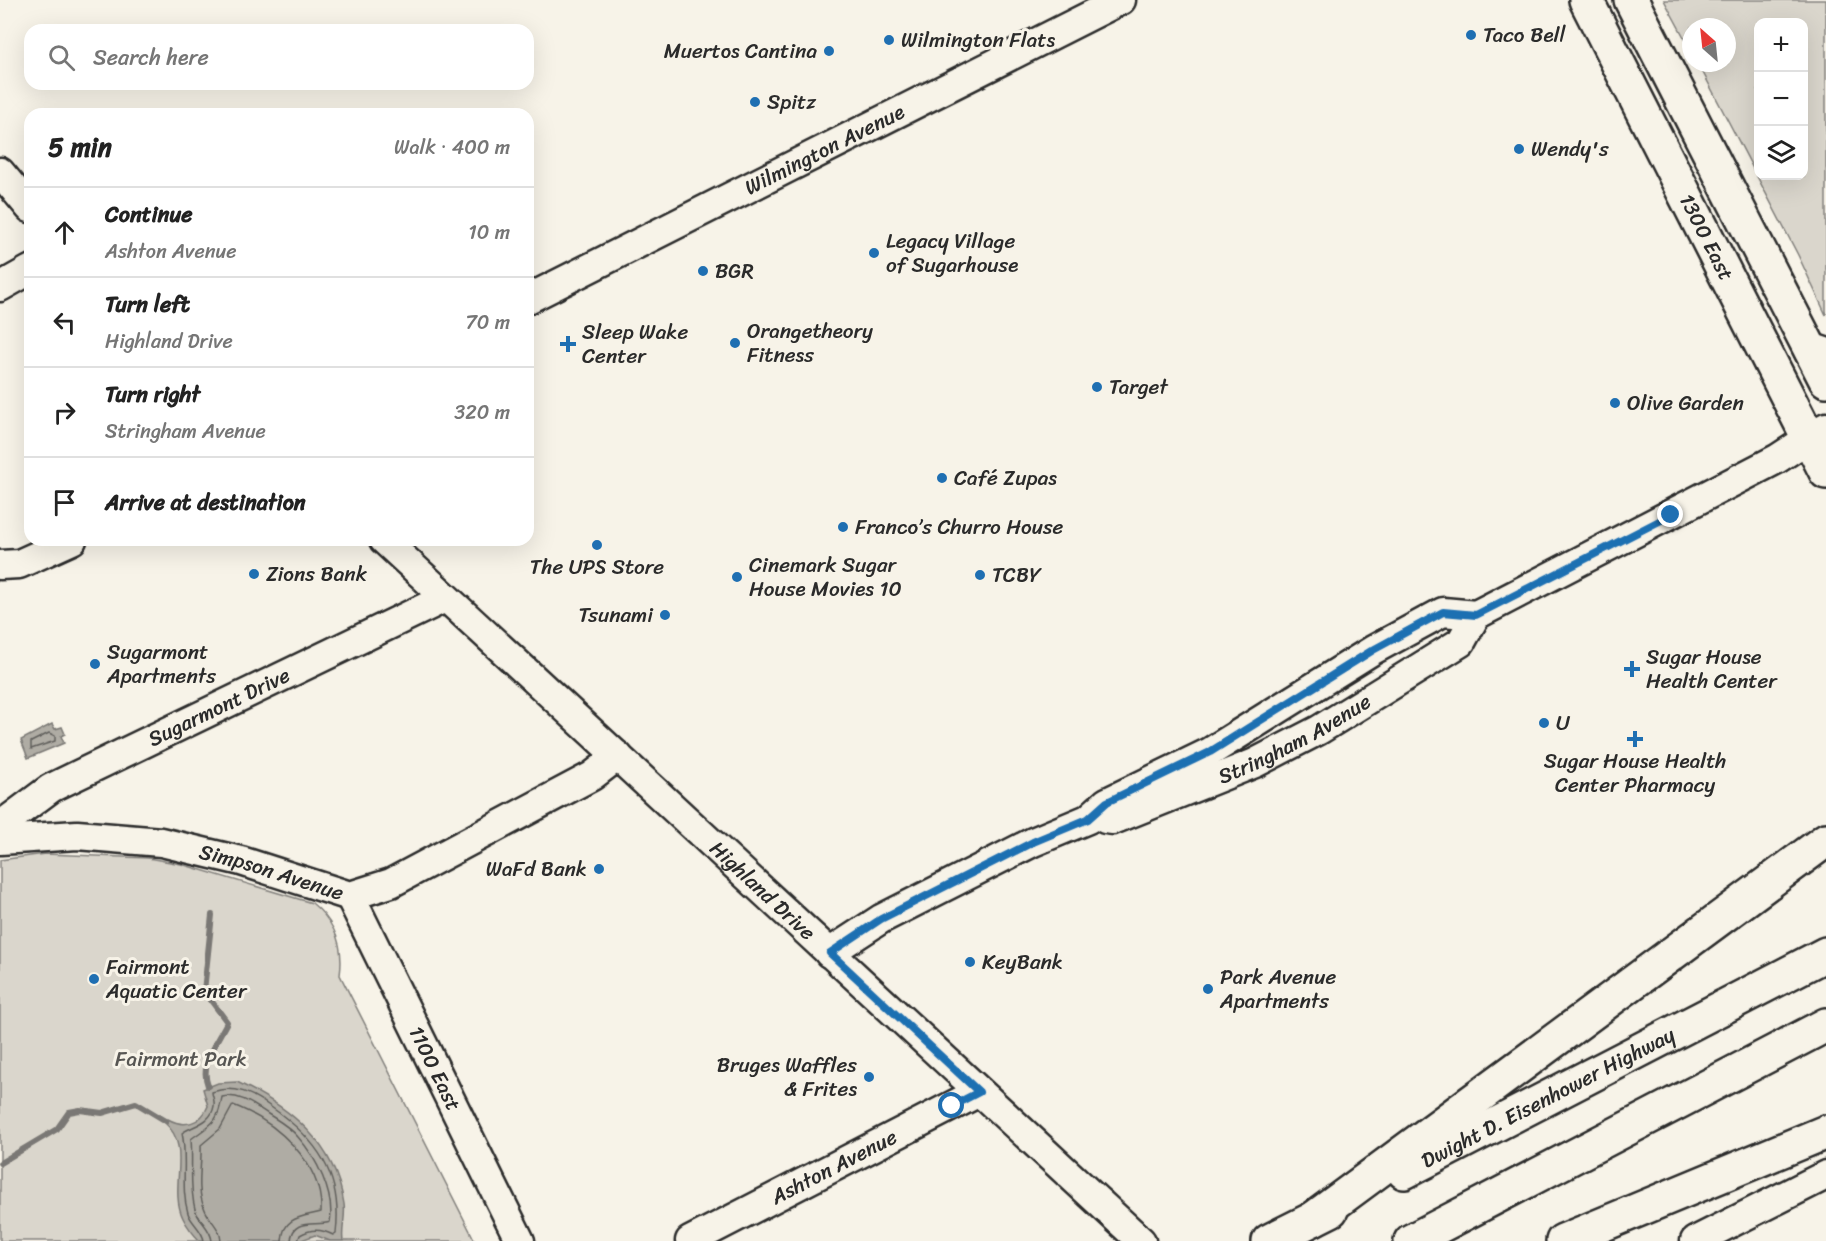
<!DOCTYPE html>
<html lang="en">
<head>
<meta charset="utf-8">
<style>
  body { margin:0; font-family:Sriracha,sans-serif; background:#f2f2f2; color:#222 }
  .controls { position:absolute; right:18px; top:18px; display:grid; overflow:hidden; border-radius:12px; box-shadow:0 6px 24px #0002 }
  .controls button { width:54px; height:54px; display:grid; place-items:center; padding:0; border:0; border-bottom:2px solid #e0e0e0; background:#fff; color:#222; font:30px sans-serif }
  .compass { position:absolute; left:1682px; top:18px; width:54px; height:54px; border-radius:50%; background:#fff; box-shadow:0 6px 24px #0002; rotate:333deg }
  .stop { position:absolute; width:18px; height:18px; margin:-14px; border:4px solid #1f6fb2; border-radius:50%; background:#fff }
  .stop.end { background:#1f6fb2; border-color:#fff; box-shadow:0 2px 6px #0008 }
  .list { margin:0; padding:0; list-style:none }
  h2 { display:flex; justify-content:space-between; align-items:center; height:78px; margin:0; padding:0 24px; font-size:26px }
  h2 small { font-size:20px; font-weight:400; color:#767676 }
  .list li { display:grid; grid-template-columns:39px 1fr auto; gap:18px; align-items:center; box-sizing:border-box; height:90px; padding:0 24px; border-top:2px solid #e0e0e0 }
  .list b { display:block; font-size:22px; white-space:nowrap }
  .list p { margin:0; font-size:20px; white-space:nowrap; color:#767676 }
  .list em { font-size:20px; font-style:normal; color:#767676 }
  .icon { flex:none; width:33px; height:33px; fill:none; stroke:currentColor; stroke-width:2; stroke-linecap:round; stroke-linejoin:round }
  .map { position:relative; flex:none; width:1826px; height:1241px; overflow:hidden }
  .search { position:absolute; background:#fff; box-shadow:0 6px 24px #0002; left:24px; top:24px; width:510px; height:66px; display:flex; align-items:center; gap:15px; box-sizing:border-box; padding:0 21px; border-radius:18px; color:#767676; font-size:22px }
  .panel { position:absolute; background:#fff; box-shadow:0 6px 24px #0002; left:24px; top:108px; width:510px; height:438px; border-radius:18px }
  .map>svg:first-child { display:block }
  .green { fill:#dad6cc; stroke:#82807c; stroke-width:1.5; fill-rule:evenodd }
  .water { fill:#afaca4; stroke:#7a7874; stroke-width:1.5 }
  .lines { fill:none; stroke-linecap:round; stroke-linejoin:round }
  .shore { stroke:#605f5b; stroke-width:1.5 }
  .stream { stroke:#7a7874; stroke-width:6 }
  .minor-casing { stroke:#2b2b2b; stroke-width:33 }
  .major-casing { stroke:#2b2b2b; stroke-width:38 }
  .highway-casing { stroke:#2b2b2b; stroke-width:38 }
  .minor { stroke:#f7f3e8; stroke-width:28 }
  .major { stroke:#f7f3e8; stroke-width:33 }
  .highway { stroke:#f7f3e8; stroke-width:33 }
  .route { stroke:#1f6fb2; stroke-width:8 }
  .poi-dot { fill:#1f6fb2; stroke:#f7f3e8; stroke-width:2 }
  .labels { text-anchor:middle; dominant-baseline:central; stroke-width:6; stroke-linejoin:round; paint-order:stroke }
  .poi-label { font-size:21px; fill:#2b2b2b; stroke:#f7f3e8; text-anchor:start }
  .street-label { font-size:21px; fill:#2b2b2b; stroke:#f7f3e8 }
  .park-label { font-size:21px; fill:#575653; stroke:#f7f3e8 }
</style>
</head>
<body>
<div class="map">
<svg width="1826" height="1241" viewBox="0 0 1826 1241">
  <rect width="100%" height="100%" fill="#f7f3e8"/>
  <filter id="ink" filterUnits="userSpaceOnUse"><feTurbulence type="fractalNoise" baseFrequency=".0167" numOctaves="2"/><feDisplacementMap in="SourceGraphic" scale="12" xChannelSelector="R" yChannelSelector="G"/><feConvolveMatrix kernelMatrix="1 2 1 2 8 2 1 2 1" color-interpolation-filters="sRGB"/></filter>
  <g filter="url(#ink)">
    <!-- green -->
    <g class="green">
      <path d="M1664 0H1826V315L1798 255 1698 63H1727V27H1691V50ZM1758 22H1804V176H1758Z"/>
      <path d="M45 854 148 858 181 864 312 903C335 922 344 947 340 975L475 1241H0V860Z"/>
    </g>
    <!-- water -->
    <g class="water">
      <polygon points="52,724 55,729 62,727 65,734 61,736 64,743 28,758 21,740"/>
      <path d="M237 1082C290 1107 335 1143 344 1204 346 1217 341 1229 343 1241H330L315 1235 299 1241H200C194 1235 187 1226 183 1218 168 1187 193 1147 165 1123L168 1119C184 1128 201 1124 208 1106L203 1089 218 1083Z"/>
    </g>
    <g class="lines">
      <!-- shore -->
      <g class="shore">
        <polygon points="49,733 55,736 55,741 31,749 31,742"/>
        <path d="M204 1241C203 1230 191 1223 188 1213 180 1187 188 1160 182 1133 193 1125 211 1124 214 1106 215 1100 212 1096 212 1092 235 1084 253 1094 271 1107 317 1139 343 1175 336 1233L333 1235C322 1229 311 1228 300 1235L298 1241"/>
        <path d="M212 1241C211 1228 198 1221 195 1209 189 1186 193 1162 191 1139 211 1124 218 1124 222 1097 239 1093 254 1105 268 1114 279 1121 290 1127 298 1137 316 1157 335 1194 330 1222 316 1227 292 1217 291 1241"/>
        <path d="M221 1241C220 1226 208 1220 204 1207 196 1189 202 1165 201 1145L220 1129 233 1105C275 1121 323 1162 321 1212 303 1217 283 1216 282 1241"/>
      </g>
      <!-- stream -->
      <g class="stream">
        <path d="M208 1086C199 1063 217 1042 227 1022L204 991 212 915"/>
        <polyline points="0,1163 57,1129 69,1112 80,1110 102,1113 136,1103 166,1121"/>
      </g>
      <!-- minor casing -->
      <g class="minor-casing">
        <g id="minor">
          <polyline points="0,172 30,208"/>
          <polyline points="0,287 30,270"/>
          <path id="s1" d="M528 299 1121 0"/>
          <path id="s2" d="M384 540 1141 1241"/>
          <polyline points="0,565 19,564 72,540"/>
          <path id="s3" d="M1105 819 1113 820 1255 763 1319 730 1461 642 1476 615"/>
          <path id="s4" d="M0 826 51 788 445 598"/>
          <path id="s5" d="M0 840 77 835 161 842 241 861 350 896 391 883 592 776 618 756"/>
          <path id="s6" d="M350 896 520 1241"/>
          <polyline points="829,953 881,919 1033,842 1088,819 1107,802 1210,752 1373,650 1443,612 1476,615 1777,459 1826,427"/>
          <path id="s7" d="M690 1241 979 1092"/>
          <polyline points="1695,1241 1826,1175"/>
        </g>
      </g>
      <!-- major casing -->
      <g class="major-casing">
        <g id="major">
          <path id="s8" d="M1586 0 1826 472"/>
          <polyline points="1631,0 1826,380"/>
        </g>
      </g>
      <!-- highway casing -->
      <g class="highway-casing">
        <g id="highway">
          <polyline points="1811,350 1826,355"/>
          <path id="s9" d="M1404 1172 1826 954"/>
          <polyline points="1313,1219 1826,840"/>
          <polyline points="1269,1241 1331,1210"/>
          <polyline points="1411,1241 1826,1025"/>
          <polyline points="1563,1241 1826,1132"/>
        </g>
      </g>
      <!-- minor -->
      <use href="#minor" class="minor"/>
      <!-- major -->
      <use href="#major" class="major"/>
      <!-- highway -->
      <use href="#highway" class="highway"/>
    </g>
  </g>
  <g class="lines" filter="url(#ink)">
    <!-- route -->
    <polyline class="route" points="952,1106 979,1092 830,953 881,919 1033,842 1088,819 1107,802 1210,752 1373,650 1443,612 1476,615 1671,515"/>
  </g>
  <!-- markers -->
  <g class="poi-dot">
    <circle cx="1471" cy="35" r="6"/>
    <circle cx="889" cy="40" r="6"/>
    <circle cx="829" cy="51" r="6"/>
    <circle cx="755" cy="102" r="6"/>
    <circle cx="1519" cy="149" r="6"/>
    <circle cx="874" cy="253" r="6"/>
    <circle cx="703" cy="271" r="6"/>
    <circle cx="735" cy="343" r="6"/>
    <path d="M565 335h6v6h6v6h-6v6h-6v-6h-6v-6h6z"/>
    <circle cx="1097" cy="387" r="6"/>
    <circle cx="1615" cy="403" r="6"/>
    <circle cx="942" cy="478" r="6"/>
    <circle cx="843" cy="527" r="6"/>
    <circle cx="597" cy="545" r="6"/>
    <circle cx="254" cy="574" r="6"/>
    <circle cx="980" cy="575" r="6"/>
    <circle cx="737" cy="577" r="6"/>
    <circle cx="665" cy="615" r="6"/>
    <circle cx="95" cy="664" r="6"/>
    <path d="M1629 660h6v6h6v6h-6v6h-6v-6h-6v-6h6z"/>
    <circle cx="1544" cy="723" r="6"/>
    <path d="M1632 730h6v6h6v6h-6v6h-6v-6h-6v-6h6z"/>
    <circle cx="599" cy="869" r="6"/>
    <circle cx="970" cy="962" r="6"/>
    <circle cx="94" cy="979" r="6"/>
    <circle cx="1208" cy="989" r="6"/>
    <circle cx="869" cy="1077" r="6"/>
  </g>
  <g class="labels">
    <!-- poi labels -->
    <g class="poi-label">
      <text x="1483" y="35">Taco Bell</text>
      <text x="901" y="40">Wilmington Flats</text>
      <text x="817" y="51" text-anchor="end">Muertos Cantina</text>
      <text x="767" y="102">Spitz</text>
      <text x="1531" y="149">Wendy's</text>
      <text x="886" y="241">Legacy Village<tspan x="886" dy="24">of Sugarhouse</tspan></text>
      <text x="715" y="271">BGR</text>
      <text x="747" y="331">Orangetheory<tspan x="747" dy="24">Fitness</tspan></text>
      <text x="582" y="332">Sleep Wake<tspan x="582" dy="24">Center</tspan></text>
      <text x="1109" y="387">Target</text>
      <text x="1627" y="403">Olive Garden</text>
      <text x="954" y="478">Café Zupas</text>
      <text x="855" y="527">Franco’s Churro House</text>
      <text x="749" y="565">Cinemark Sugar<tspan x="749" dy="24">House Movies 10</tspan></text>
      <text x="597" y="567" text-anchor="middle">The UPS Store</text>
      <text x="266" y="574">Zions Bank</text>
      <text x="992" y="575">TCBY</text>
      <text x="653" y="615" text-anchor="end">Tsunami</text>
      <text x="107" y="652">Sugarmont<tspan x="107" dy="24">Apartments</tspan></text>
      <text x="1646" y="657">Sugar House<tspan x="1646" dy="24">Health Center</tspan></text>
      <text x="1556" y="723">U</text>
      <text x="1635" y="761" text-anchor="middle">Sugar House Health<tspan x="1635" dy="24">Center Pharmacy</tspan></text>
      <text x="587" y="869" text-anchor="end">WaFd Bank</text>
      <text x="982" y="962">KeyBank</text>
      <text x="106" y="967">Fairmont<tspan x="106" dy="24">Aquatic Center</tspan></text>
      <text x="1220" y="977">Park Avenue<tspan x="1220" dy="24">Apartments</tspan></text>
      <text x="857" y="1065" text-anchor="end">Bruges Waffles<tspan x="857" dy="24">&amp; Frites</tspan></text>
    </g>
    <!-- street labels -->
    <g class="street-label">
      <text stroke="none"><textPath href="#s1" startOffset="332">Wilmington Avenue</textPath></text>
      <text stroke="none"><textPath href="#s8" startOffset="266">1300 East</textPath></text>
      <text stroke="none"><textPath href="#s4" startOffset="250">Sugarmont Drive</textPath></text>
      <text stroke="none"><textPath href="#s3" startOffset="207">Stringham Avenue</textPath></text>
      <text stroke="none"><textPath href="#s5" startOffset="276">Simpson Avenue</textPath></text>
      <text stroke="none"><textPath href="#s2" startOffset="516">Highland Drive</textPath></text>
      <text stroke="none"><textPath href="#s6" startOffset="192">1100 East</textPath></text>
      <text stroke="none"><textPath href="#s9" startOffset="162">Dwight D. Eisenhower Highway</textPath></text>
      <text stroke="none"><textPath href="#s7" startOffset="162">Ashton Avenue</textPath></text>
    </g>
    <!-- park labels -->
    <g class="park-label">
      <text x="181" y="1059">Fairmont Park</text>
    </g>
  </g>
</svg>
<div class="controls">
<button>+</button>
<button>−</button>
<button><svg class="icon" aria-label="layers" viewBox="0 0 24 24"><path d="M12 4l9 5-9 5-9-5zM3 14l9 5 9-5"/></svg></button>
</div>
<svg class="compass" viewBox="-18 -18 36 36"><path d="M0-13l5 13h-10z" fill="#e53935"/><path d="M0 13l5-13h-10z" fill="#767676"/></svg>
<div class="stop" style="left:952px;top:1106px"></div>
<div class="stop end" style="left:1671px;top:515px"></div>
<div class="search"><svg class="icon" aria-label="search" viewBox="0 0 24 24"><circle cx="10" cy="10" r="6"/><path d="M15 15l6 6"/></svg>Search here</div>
<section class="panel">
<h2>5 min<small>Walk · 400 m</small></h2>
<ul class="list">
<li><svg class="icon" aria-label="ahead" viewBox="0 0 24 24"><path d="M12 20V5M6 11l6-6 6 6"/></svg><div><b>Continue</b><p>Ashton Avenue</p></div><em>10 m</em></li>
<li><svg class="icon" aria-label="left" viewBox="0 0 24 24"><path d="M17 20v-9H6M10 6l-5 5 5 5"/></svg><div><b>Turn left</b><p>Highland Drive</p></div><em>70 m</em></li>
<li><svg class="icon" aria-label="right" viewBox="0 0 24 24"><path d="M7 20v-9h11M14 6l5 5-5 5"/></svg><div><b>Turn right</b><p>Stringham Avenue</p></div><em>320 m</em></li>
<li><svg class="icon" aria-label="arrive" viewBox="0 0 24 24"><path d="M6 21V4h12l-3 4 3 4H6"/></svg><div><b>Arrive at destination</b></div></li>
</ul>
</section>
</div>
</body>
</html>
